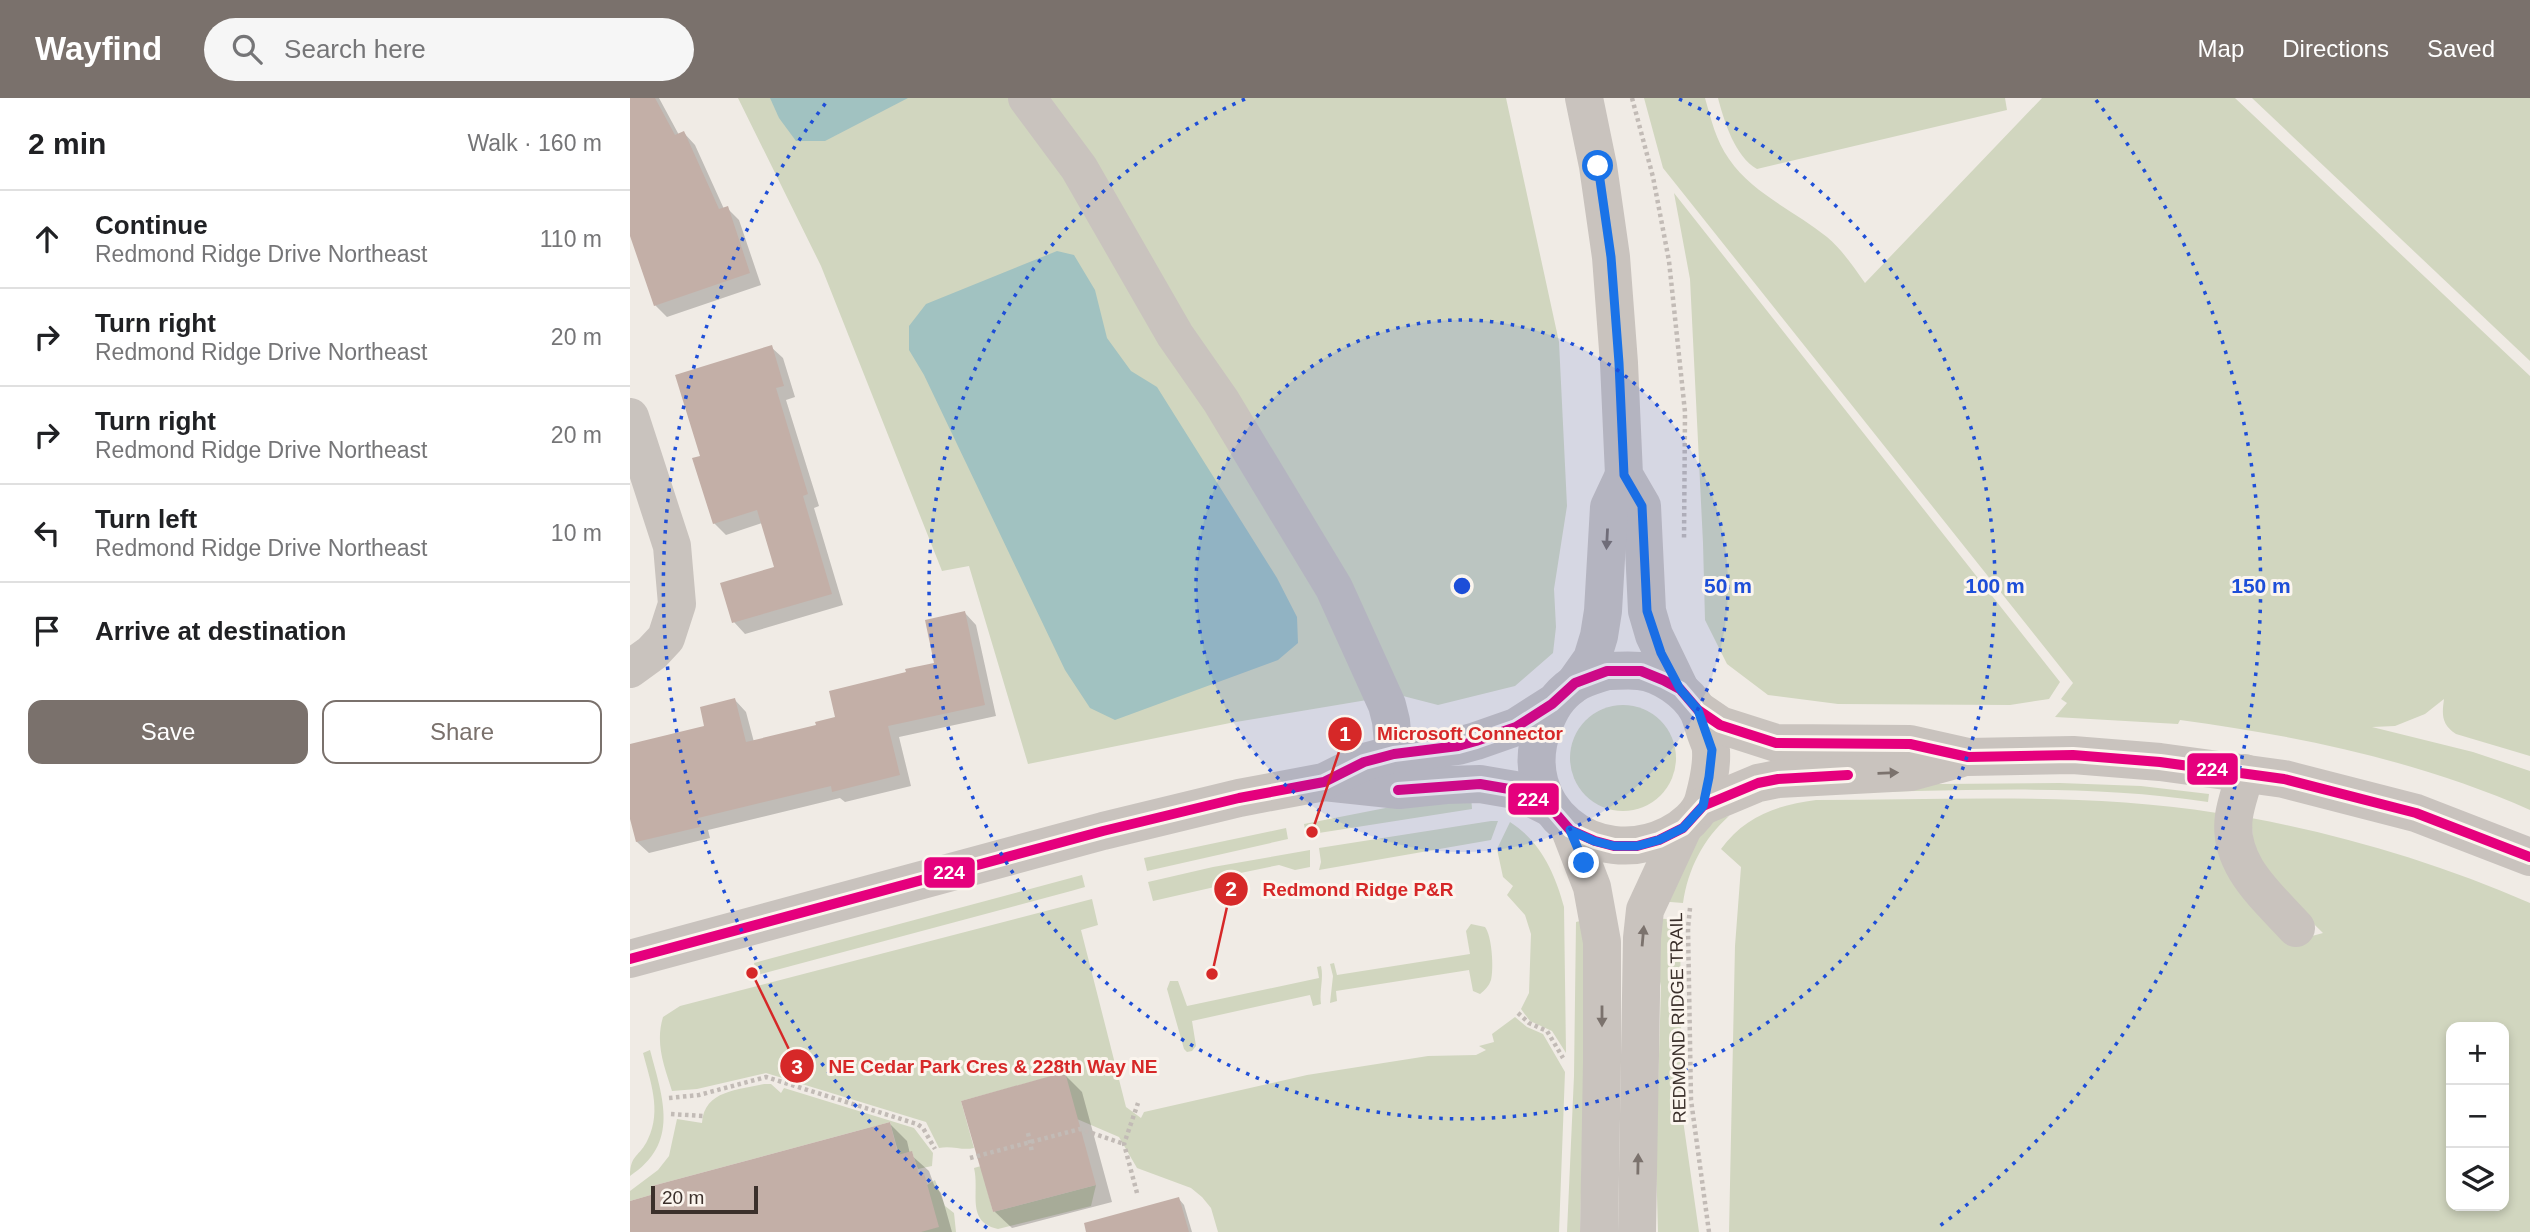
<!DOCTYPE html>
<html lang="en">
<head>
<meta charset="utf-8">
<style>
  body { margin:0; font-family:Arial,sans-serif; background:#f6f6f6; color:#202124 }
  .controls { position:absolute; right:21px; bottom:21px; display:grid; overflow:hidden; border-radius:14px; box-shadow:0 4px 10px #0003 }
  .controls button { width:63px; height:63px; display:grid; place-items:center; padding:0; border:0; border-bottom:2px solid #e0e0e0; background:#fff; color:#202124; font:35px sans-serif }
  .scale { position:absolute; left:21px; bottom:18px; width:107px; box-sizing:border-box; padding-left:7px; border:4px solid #3b302b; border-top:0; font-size:19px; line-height:24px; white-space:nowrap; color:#3b302b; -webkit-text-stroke:5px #fbf5ee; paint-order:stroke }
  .stop { position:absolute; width:21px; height:21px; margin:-16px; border:5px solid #1a73e8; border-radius:50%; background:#fff }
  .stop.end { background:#1a73e8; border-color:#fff; box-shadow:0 2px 7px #0008 }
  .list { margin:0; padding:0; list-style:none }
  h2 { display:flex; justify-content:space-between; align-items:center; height:91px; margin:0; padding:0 28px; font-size:30px }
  h2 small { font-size:23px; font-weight:400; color:#757577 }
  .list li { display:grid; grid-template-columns:46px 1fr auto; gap:21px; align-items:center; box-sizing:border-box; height:98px; padding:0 28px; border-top:2px solid #e0e0e0 }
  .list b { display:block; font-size:26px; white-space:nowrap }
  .list p { margin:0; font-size:23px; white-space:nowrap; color:#757577 }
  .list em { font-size:23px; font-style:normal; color:#757577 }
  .actions { display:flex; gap:14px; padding:21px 28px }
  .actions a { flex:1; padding:16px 0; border:2px solid #7a716c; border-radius:14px; text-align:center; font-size:24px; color:#7a716c }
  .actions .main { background:#7a716c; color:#fff }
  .icon { flex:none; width:38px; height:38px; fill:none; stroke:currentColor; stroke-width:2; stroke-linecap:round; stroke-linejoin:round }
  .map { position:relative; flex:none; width:1900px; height:1134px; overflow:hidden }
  header { display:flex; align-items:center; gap:42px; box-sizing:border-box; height:98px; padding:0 35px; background:#7a716c; color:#fff }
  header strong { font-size:33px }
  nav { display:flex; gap:38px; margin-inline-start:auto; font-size:24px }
  .search { width:490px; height:63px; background:#f6f6f6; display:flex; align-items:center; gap:18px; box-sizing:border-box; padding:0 24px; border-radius:38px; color:#757577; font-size:26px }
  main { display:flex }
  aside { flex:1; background:#fff }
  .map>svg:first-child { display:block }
  .green { fill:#d1d6bf; fill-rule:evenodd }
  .water { fill:#a1c2c1 }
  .shadow { fill:#0003 }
  .building { fill:#c3afa7 }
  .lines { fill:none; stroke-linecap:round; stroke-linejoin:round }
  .path { stroke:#c2bbb6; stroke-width:4.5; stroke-dasharray:3.5 3.5; stroke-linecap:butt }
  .minor { stroke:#c9c3be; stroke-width:38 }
  .bus-1-casing { stroke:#fbf5ee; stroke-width:16 }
  .bus-1 { stroke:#e5007d; stroke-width:10 }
  .oneway { fill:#7b726d }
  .route { stroke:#1a73e8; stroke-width:9 }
  .ring { fill:none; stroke:#1d4ed8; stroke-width:3.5; stroke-dasharray:3.5 7 }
  .labels { text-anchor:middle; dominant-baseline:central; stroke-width:6; stroke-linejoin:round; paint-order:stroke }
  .street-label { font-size:18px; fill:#3b302b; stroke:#fbf5ee }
  .centre { fill:#1d4ed8; stroke:#fbf5ee; stroke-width:3.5 }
  .ring-label { font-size:21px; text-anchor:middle; font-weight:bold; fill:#1d4ed8; stroke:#fbf5ee; stroke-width:6; stroke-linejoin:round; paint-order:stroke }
  .leader { fill:none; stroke:#d62828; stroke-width:2.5 }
  .callout-dot { fill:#d62828; stroke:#fbf5ee; stroke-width:2.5 }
  .mark-label { font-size:21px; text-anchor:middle; font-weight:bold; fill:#fff }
  .callout-label { font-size:19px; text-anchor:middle; font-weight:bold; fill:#d62828; stroke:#fbf5ee; stroke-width:6; stroke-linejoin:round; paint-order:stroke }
  .line-badge { stroke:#fbf5ee; stroke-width:2.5 }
  .badge-label { font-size:19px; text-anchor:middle; font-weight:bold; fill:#fff }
</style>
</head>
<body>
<header>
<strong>Wayfind</strong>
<div class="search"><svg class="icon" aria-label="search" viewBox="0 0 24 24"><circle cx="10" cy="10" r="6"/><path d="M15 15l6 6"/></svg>Search here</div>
<nav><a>Map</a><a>Directions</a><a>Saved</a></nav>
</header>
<main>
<aside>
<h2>2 min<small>Walk · 160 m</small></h2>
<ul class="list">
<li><svg class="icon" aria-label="ahead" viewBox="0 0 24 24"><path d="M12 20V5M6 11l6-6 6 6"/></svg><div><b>Continue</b><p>Redmond Ridge Drive Northeast</p></div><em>110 m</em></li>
<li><svg class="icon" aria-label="right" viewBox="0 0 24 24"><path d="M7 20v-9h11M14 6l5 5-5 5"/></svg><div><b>Turn right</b><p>Redmond Ridge Drive Northeast</p></div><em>20 m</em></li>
<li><svg class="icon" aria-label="right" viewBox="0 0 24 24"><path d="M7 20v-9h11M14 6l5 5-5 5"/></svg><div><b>Turn right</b><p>Redmond Ridge Drive Northeast</p></div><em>20 m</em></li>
<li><svg class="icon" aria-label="left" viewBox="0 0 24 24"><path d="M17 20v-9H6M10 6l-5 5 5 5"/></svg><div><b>Turn left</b><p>Redmond Ridge Drive Northeast</p></div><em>10 m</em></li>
<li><svg class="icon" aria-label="arrive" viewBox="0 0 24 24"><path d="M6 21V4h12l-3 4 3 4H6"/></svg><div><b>Arrive at destination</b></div></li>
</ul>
<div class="actions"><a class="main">Save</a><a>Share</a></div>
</aside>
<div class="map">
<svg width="1900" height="1134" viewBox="0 0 1900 1134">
  <rect width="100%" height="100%" fill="#f0ebe5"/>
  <!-- green -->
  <g class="green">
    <polygon points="108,0 380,0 433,73 688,492 743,601 600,625 398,666 339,468 312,473 191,168"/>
    <polygon points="410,0 876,0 929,244 937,408 924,491 926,529 923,555 885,588 808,607 773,598"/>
    <path d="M1014 0H1075C1081 21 1086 43 1099 61 1123 96 1165 113 1197 139 1213 153 1223 168 1235 185L1412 0H1605L1900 278V658L1826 636C1811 626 1812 616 1814 601L1795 616 1765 628 1742 629 1843 654 1900 673V712C1790 663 1669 638 1550 622L1548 626 1425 619 1437 605 1431 601 1443 585 1033 70Z"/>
    <path d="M1088 0H1375L1377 12 1127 71C1105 59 1094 23 1088 0Z"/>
    <polygon points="1622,0 1900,0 1900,263"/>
    <polygon points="1044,95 1430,584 1419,601 1380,607 1208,606 1138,597 1097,566 1075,522 1073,445 1060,181"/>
    <circle cx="993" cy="660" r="53"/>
    <path d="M1430 685 1511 688 1579 696 1578 704C1449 684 1315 694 1185 695L1184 687Z"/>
    <polygon points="841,697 842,711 676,737 674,726 796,702"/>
    <path d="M1186 702C1319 702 1455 694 1587 715L1660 844 1693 835 1626 769 1621 720C1717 738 1810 766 1900 805V1134H1099L1105 848 1111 769 1091 751C1115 718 1147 707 1186 702ZM1821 929H1874V1108H1821Z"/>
    <path d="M1099 718C1073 741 1058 771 1053 805L1028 803 1077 723Z"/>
    <polygon points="861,723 868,723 861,742 689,772 691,764 689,750"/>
    <path d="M880 724C910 743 925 775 934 809L936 955 922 933 900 923 891 911 899 895 901 836 895 817 877 797 883 788 873 779 867 751Z"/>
    <polygon points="656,730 658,741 517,773 514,760"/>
    <polygon points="680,752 680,769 665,772 649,767 596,778 589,788 523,803 518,784 583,769"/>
    <polygon points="452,777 455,789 441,793 127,877 124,865"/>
    <path d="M462 801 468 827 451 832 496 1009 511 1020 514 1014 677 977 798 958 846 957 856 952 849 948 864 944 862 936 885 919 897 929 913 936 935 974 929 1134H588L581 1110 572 1099 561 1090 507 1070 489 1039 447 1021 434 975 331 1003 344 1050C332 1053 322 1047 309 1050L296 1024 136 975 67 991 42 993C34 967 25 946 33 919L50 908Z"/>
    <polygon points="1022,820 1050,822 1052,1015 1069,1134 1028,1134 1026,1062 1031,888 1023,853"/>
    <polygon points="958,821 950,1134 937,1134 944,978 946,824"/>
    <path d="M841 826 855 829C862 838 864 871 861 882 859 888 855 892 850 896L843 893 839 872 706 893 707 903 700 905 703 878 700 866 704 865 707 877 840 856 836 833Z"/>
    <path d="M691 868C694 881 689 893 691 906L683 908 680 897 562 923 566 948 562 953 557 954 554 951 537 891 540 883H548L557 908 689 880 687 869Z"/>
    <path d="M20 952C33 1001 50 1045 0 1078 0 1056 10 1059 18 1041 32 1013 20 982 13 955Z"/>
    <path d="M134 986H141L151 995 154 990 284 1030 303 1055 302 1068 288 1071 282 1054 269 1057 260 1024 22 1088 24 1096 0 1103V1093L28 1072 39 1058 47 1021 72 1025C74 992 109 992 134 986Z"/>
    <path d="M351 1068 363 1114 466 1087 461 1108 368 1131C335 1124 350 1094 344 1070Z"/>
    <polygon points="305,1082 315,1108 324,1115 326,1134 291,1134 297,1087"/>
  </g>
  <!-- water -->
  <g class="water">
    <polygon points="140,0 278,0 195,43 166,43 149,20"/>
    <polygon points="427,153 444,157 465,192 477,240 501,273 527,289 647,480 667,519 668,545 648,562 485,622 460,610 435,572 294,277 279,252 279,228 296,206"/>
  </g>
  <!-- shadow -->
  <g class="shadow">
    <polygon points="0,0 29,0 49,37 54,35 65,47 94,111 97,110 109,122 131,187 37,219 25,207 0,132"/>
    <polygon points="141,249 153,260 165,299 156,302 189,408 184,410 213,507 115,536 104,524 146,471 132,425 96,437 84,425 72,359"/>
    <polygon points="335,515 346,527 366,618 269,639 281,688 215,704 210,700 78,732 80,740 19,755 7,744 0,714 0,648 76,629 105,602 116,614 124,644 188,629 208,621 306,566"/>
    <polygon points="434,976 452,994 482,1104 382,1130 364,1113"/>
    <polygon points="260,1026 277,1043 280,1056 299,1073 304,1087 311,1095 322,1134 0,1134 0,1105"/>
    <polygon points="549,1101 554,1107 562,1134 489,1134"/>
  </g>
  <!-- building -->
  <g class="building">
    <polygon points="0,0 25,0 45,37 54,33 89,111 98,108 120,175 24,208 0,138"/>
    <polygon points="142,247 154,288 146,290 178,396 173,398 202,496 102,525 90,485 144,469 127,412 83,426 62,360 70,358 45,277"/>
    <polygon points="335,513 355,607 258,628 270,677 202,694 201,688 68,720 70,729 6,744 0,721 0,646 74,628 70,609 105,600 116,644 186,627 185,624 205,619 199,593 276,574 275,571 304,565 295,522"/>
    <polygon points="435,974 466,1087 363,1114 331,1003"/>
    <polygon points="260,1024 268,1057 282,1053 289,1077 294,1075 309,1129 291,1134 0,1134 0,1103 24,1096 22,1088"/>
    <polygon points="549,1099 559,1134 456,1134 454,1125"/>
  </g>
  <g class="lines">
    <!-- path -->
    <g class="path">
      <polyline points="1002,0 1023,79 1039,163 1055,314 1054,442"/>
      <polyline points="1060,810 1058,830 1061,1002 1079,1134"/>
      <polyline points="888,915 899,925 917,933 933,960"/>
      <polyline points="39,1000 69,997 136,979 287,1026 293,1030 305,1051"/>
      <polyline points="41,1016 73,1018"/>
      <polyline points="398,1035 402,1054"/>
      <polyline points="340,1060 450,1031 494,1046"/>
      <polyline points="507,1095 494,1046 508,1005"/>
    </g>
    <!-- minor -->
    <g class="minor">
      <polyline points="397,0 449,70 545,237 591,303 704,490 757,607 761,623 764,656"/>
      <polyline points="954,0 968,68 981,159 989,265 994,377 1012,408 1017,513 1024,537 1050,591"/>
      <polyline points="0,319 42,448 47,506 36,540 22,555 0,571"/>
      <path d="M977 573C987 573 999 572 1009 573 1031 575 1058 594 1068 613 1071 619 1073 627 1075 633 1077 640 1081 647 1081 653 1082 669 1078 685 1074 700 1070 717 1053 730 1039 737 964 774 883 708 913 629 920 611 927 598 943 587 952 580 966 577 977 573Z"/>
      <polyline points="945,585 962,561 969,538 973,513 979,409 994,377"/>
      <polyline points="1068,612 1090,627 1146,645 1280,646 1338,659 1443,657 1530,664 1654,681 1786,715 1900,759"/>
      <path d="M1615 675C1612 689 1606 704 1604 718 1597 766 1637 798 1666 830"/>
      <polyline points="694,684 769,692 816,687 850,686 885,692 921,710"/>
      <polyline points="1073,708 1128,685 1148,681 1281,674 1329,661"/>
      <polyline points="940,732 962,789 972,844 972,964 969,1134"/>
      <polyline points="0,861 473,733 609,700 694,684 734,664 764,656 828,648 846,643 886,629 922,606"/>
      <polyline points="1007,1134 1012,840 1015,812 1053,730"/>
    </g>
    <!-- bus-1 casing -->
    <g class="bus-1-casing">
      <g id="bus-1">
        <polyline points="768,692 850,686 885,692 921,710 940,732 965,743 984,748 1007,748 1029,742 1053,730 1073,708 1128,685 1148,681 1218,677"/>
        <polyline points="0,861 473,733 609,700 694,684 734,664 764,656 828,648 846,643 886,629 922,606 945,585 977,573 1011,573 1033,582 1050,591 1068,612 1090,627 1146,645 1280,646 1338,659 1443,657 1530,664 1654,681 1786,715 1900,759"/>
      </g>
    </g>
    <!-- bus-1 -->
    <use href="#bus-1" class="bus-1"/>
  </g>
  <!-- one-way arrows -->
  <defs><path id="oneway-solid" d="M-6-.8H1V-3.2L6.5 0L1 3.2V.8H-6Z" transform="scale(1.75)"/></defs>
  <g class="oneway">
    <use href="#oneway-solid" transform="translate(977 441) rotate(93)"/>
    <use href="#oneway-solid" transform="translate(1258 675) rotate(-2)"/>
    <use href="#oneway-solid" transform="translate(1013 838) rotate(-85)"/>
    <use href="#oneway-solid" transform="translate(972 918) rotate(90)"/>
    <use href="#oneway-solid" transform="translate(1008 1066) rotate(-89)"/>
  </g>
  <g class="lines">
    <!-- route -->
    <polyline class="route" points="954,765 940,732 964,743 984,748 1007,748 1029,742 1053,730 1073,708 1079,679 1082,652 1068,612 1050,591 1031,555 1017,513 1012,408 994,377 989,265 981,159 968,68"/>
  </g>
  <!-- distance rings -->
  <circle cx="832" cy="488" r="266" fill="#1d4ed8" fill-opacity=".12"/>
  <g class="ring">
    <circle cx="832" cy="488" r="266"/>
    <path d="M1049 1A533 533 0 1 1 615 1"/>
    <path d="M357 1130A799 799 0 0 1 198 2M1466 2A799 799 0 0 1 1307 1130"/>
  </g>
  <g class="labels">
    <!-- street labels -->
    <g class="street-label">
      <text transform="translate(1048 920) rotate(-91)">REDMOND RIDGE TRAIL</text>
    </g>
  </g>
  <circle cx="832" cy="488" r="10" class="centre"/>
  <g class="ring-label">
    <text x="1098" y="495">50 m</text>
    <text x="1365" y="495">100 m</text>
    <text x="1631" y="495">150 m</text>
  </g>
  <!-- callouts -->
  <path class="leader" d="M682 734L715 636M582 876L601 791M122 875L167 968"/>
  <g class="callout-dot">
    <circle cx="682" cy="734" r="7"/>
    <circle cx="582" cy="876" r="7"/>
    <circle cx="122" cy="875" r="7"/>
    <circle cx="715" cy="636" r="18"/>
    <circle cx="601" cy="791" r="18"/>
    <circle cx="167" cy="968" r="18"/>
  </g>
  <g class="mark-label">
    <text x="715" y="643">1</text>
    <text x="601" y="798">2</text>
    <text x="167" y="976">3</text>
  </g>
  <g class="callout-label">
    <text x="840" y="642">Microsoft Connector</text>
    <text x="728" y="798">Redmond Ridge P&amp;R</text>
    <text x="363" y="975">NE Cedar Park Cres &amp; 228th Way NE</text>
  </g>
  <g class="line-badge">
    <rect x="1556" y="654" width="53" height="34" rx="7" fill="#e5007d"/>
    <rect x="877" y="684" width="53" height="34" rx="7" fill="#e5007d"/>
    <rect x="293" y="758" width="53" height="33" rx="7" fill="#e5007d"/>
  </g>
  <g class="badge-label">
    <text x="1582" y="678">224</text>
    <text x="903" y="708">224</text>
    <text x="319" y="781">224</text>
  </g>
</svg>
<div class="controls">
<button>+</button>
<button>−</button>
<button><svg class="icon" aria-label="layers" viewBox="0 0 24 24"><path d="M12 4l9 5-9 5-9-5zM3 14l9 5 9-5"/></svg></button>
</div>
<div class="scale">20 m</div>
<div class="stop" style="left:968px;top:68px"></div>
<div class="stop end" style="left:954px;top:765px"></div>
</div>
</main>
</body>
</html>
